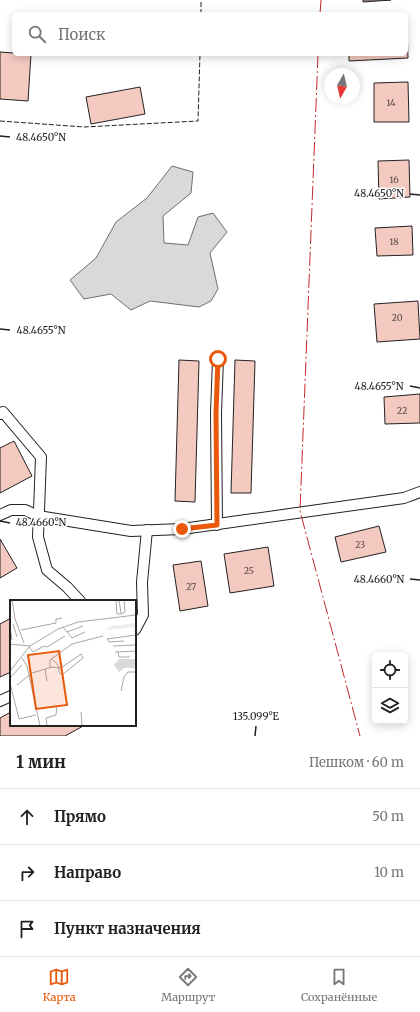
<!DOCTYPE html>
<html lang="ru">
<head>
<meta charset="utf-8">
<style>
  body { margin:0; font-family:Merriweather,serif; background:#f2f2f2; color:#222 }
  .controls { position:absolute; right:12px; bottom:12px; display:grid; overflow:hidden; border-radius:6px; box-shadow:0 2px 10px #0003 }
  .controls button { width:36px; height:36px; display:grid; place-items:center; padding:0; border:0; border-bottom:1px solid #e0e0e0; background:#fff; color:#222; font:20px sans-serif }
  .compass { position:absolute; left:324px; top:68px; width:36px; height:36px; border-radius:50%; background:#fff; box-shadow:0 2px 10px #0003; rotate:188deg }
  .stop { position:absolute; width:12px; height:12px; margin:-9px; border:3px solid #ea580c; border-radius:50%; background:#fff }
  .stop.end { background:#ea580c; border-color:#fff; box-shadow:0 1px 4px #0008 }
  .list { margin:0; padding:0; list-style:none }
  h2 { display:flex; justify-content:space-between; align-items:center; height:52px; margin:0; padding:0 16px; font-size:17px }
  h2 small { font-size:13px; font-weight:400; color:#767676 }
  .list li { display:grid; grid-template-columns:26px 1fr auto; gap:12px; align-items:center; box-sizing:border-box; height:56px; padding:0 16px; border-top:1px solid #e0e0e0 }
  .list b { display:block; font-size:15px; white-space:nowrap }
  .list em { font-size:13px; font-style:normal; color:#767676 }
  .icon { flex:none; width:22px; height:22px; fill:none; stroke:currentColor; stroke-width:2; stroke-linecap:round; stroke-linejoin:round }
  .map { position:relative; flex:none; width:420px; height:736px; overflow:hidden }
  .search { position:absolute; background:#fff; box-shadow:0 2px 10px #0003; left:12px; right:12px; top:12px; height:44px; display:flex; align-items:center; gap:10px; box-sizing:border-box; padding:0 14px; border-radius:6px; color:#767676; font-size:15px }
  .sheet { height:220px; background:#fff }
  nav { display:flex; justify-content:space-around; align-items:center; box-sizing:border-box; height:56px; border-top:1px solid #e0e0e0; background:#fff; font-size:11px; color:#767676 }
  nav a { display:grid; justify-items:center; gap:2px }
  nav .on { color:#ea580c }
  .map>svg:first-child { display:block }
  .water { fill:#d9d9d9; stroke:#6f6f6f }
  .building { fill:#f3c9c0; stroke:#222 }
  .lines { fill:none; stroke-linecap:round; stroke-linejoin:round }
  .lane-casing { stroke:#222; stroke-width:12 }
  .lane { stroke:#fff; stroke-width:10 }
  .fence { stroke:#222; stroke-width:1; stroke-dasharray:5 2; stroke-linecap:butt }
  .power { stroke:#c62828; stroke-width:1; stroke-dasharray:14 3 2 3; stroke-linecap:butt }
  .route { stroke:#ea580c; stroke-width:5 }
  .ticks { fill:none; stroke:#222; stroke-width:1.5 }
  .labels { text-anchor:middle; dominant-baseline:central; stroke-width:3; stroke-linejoin:round; paint-order:stroke }
  .number-label { font-size:9px; fill:#564c4a }
  .inset-road { fill:none; stroke:#a7a7a7; stroke-width:1 }
  .view { fill:#e8590c; fill-opacity:0.15; stroke:#e8590c; stroke-width:2 }
  .inset-edge { fill:none; stroke:#222; stroke-width:2 }
  .ticks-label { font-size:10px; text-anchor:middle; fill:#222; stroke:#fff; stroke-width:3; stroke-linejoin:round; paint-order:stroke }
</style>
</head>
<body>
<div class="map">
<svg width="420" height="736" viewBox="0 0 420 736">
  <rect width="100%" height="100%" fill="#fff"/>
  <!-- water -->
  <polygon class="water" points="172,166 193,172 191,193 163,216 164,243 188,245 198,217 213,213 227,232 210,253 218,289 211,301 199,307 150,301 131,310 111,294 84,299 70,280 96,258 116,222 147,198"/>
  <!-- building -->
  <g class="building">
    <polygon points="363,0 391,0 363,2"/>
    <polygon points="406,27 407,27 408,58 349,61 349,54 406,54"/>
    <polygon points="0,52 14,53 14,54 31,54 28,101 0,99"/>
    <polygon points="408,82 409,122 374,122 374,83"/>
    <polygon points="140,87 145,114 91,124 86,97"/>
    <polygon points="409,160 410,197 379,199 378,161"/>
    <polygon points="412,226 413,255 377,256 375,228"/>
    <polygon points="418,301 420,339 377,342 374,304"/>
    <polygon points="179,360 199,361 195,502 175,501"/>
    <polygon points="235,360 255,361 251,493 231,493"/>
    <polygon points="420,394 420,423 385,424 384,397"/>
    <polygon points="14,441 32,476 0,493 0,448"/>
    <polygon points="379,526 386,552 341,562 335,537"/>
    <polygon points="0,539 17,568 0,578"/>
    <polygon points="268,547 274,586 230,593 224,554"/>
    <polygon points="201,561 208,606 180,611 173,565"/>
    <polygon points="11,618 11,672 0,677 0,624"/>
    <polygon points="11,712 11,725 85,725 65,736 0,736 0,718"/>
  </g>
  <g class="lines">
    <!-- lane casing -->
    <g class="lane-casing">
      <g id="lane">
        <polyline points="0,414 3,412 41,457 38,537 47,570 67,587 80,601"/>
        <polyline points="0,515 11,510 25,510 38,516 131,531 182,529 404,498 420,492"/>
        <polyline points="217,525 216,413 218,359"/>
        <polyline points="135,630 143,615 142,582 147,530"/>
        <polyline points="0,701 11,696"/>
      </g>
    </g>
    <!-- lane -->
    <use href="#lane" class="lane"/>
    <!-- fence -->
    <g class="fence">
      <polyline points="201,14 201,0"/>
      <polyline points="0,121 84,127 198,121 200,54"/>
    </g>
    <!-- power -->
    <g class="power">
      <polyline points="320,14 321,0"/>
      <polyline points="318,54 300,511 360,736"/>
    </g>
  </g>
  <g class="lines">
    <!-- route -->
    <polyline class="route" points="182,529 217,525 216,413 218,359"/>
  </g>
  <!-- ticks -->
  <path class="ticks" d="M0 136 10 137M410 194 420 195M0 329 10 330M410 386 420 388M0 521 10 523M410 579 420 580M255 736 256 726"/>
  <g class="labels">
    <!-- number labels -->
    <g class="number-label">
      <text x="391" y="102">14</text>
      <text x="394" y="179">16</text>
      <text x="394" y="241">18</text>
      <text x="397" y="317">20</text>
      <text x="402" y="410">22</text>
      <text x="360" y="544">23</text>
      <text x="249" y="570">25</text>
      <text x="191" y="586">27</text>
    </g>
  </g>
  <!-- overview -->
  <g transform="translate(10 600)">
    <rect width="126" height="126" fill="#fff"/>
    <path d="M126 23V27L95 30 101 26Z" fill="#eee"/>
    <path d="M109 59H126V68H114L109 72 104 65Z" fill="#d9d9d9"/>
    <path class="inset-road" d="M2 0 5 19 14 43M106 0 107 14H111M109 0 111 13M111 14 115 12 114 0M3 24 7 37M0 27 2 40M53 27 62 38 75 32M11 30 46 23V19L52 18M57 32 73 26M114 41 99 42 97 39 126 35M0 44 20 46M103 46 126 45M19 47 23 52 34 46 37 47 55 36M105 52 126 51M108 52 109 57H120M12 58 17 66 30 126M40 68V60L62 44 93 36M35 69 37 81M0 71 20 46 48 29 68 22 126 15M0 78 12 65M0 83 9 119 26 115M7 85 22 73 42 67 49 68H51L71 54 73 58 52 75 49 72V68L47 64 42 59M111 91 114 77 118 72H126M71 112 72 126M37 126 36 118 46 115 47 106"/>
    <path class="view" d="M49 51 57 105 26 109 18 55Z"/>
    <rect width="126" height="126" class="inset-edge"/>
  </g>
  <g class="ticks-label">
    <text x="41" y="141">48.4650°N</text>
    <text x="379" y="197">48.4650°N</text>
    <text x="41" y="334">48.4655°N</text>
    <text x="379" y="390">48.4655°N</text>
    <text x="41" y="526">48.4660°N</text>
    <text x="379" y="583">48.4660°N</text>
    <text x="256" y="720">135.099°E</text>
  </g>
</svg>
<div class="controls">
<button><svg class="icon" aria-label="locate" viewBox="0 0 24 24"><circle cx="12" cy="12" r="6"/><path d="M12 2v4M12 18v4M2 12h4M18 12h4"/></svg></button>
<button><svg class="icon" aria-label="layers" viewBox="0 0 24 24"><path d="M12 4l9 5-9 5-9-5zM3 14l9 5 9-5"/></svg></button>
</div>
<svg class="compass" viewBox="-18 -18 36 36"><path d="M0-13l5 13h-10z" fill="#e53935"/><path d="M0 13l5-13h-10z" fill="#767676"/></svg>
<div class="stop" style="left:218px;top:359px"></div>
<div class="stop end" style="left:182px;top:529px"></div>
<div class="search"><svg class="icon" aria-label="search" viewBox="0 0 24 24"><circle cx="10" cy="10" r="6"/><path d="M15 15l6 6"/></svg>Поиск</div>
</div>
<section class="sheet">
<h2>1 мин<small>Пешком · 60 m</small></h2>
<ul class="list">
<li><svg class="icon" aria-label="ahead" viewBox="0 0 24 24"><path d="M12 20V5M6 11l6-6 6 6"/></svg><div><b>Прямо</b></div><em>50 m</em></li>
<li><svg class="icon" aria-label="right" viewBox="0 0 24 24"><path d="M7 20v-9h11M14 6l5 5-5 5"/></svg><div><b>Направо</b></div><em>10 m</em></li>
<li><svg class="icon" aria-label="arrive" viewBox="0 0 24 24"><path d="M6 21V4h12l-3 4 3 4H6"/></svg><div><b>Пункт назначения</b></div></li>
</ul>
</section>
<nav>
<a class="on"><svg class="icon" aria-label="map" viewBox="0 0 24 24"><path d="M3 6l6-2 6 2 6-2v14l-6 2-6-2-6 2zM9 4v14M15 6v14"/></svg>Карта</a>
<a><svg class="icon" aria-label="directions" viewBox="0 0 24 24"><path d="M12 3l9 9-9 9-9-9zM9 14v-3h6M13 9l2 2-2 2"/></svg>Маршрут</a>
<a><svg class="icon" aria-label="saved" viewBox="0 0 24 24"><path d="M7 4h10v16l-5-4-5 4z"/></svg>Сохранённые</a>
</nav>
</body>
</html>
